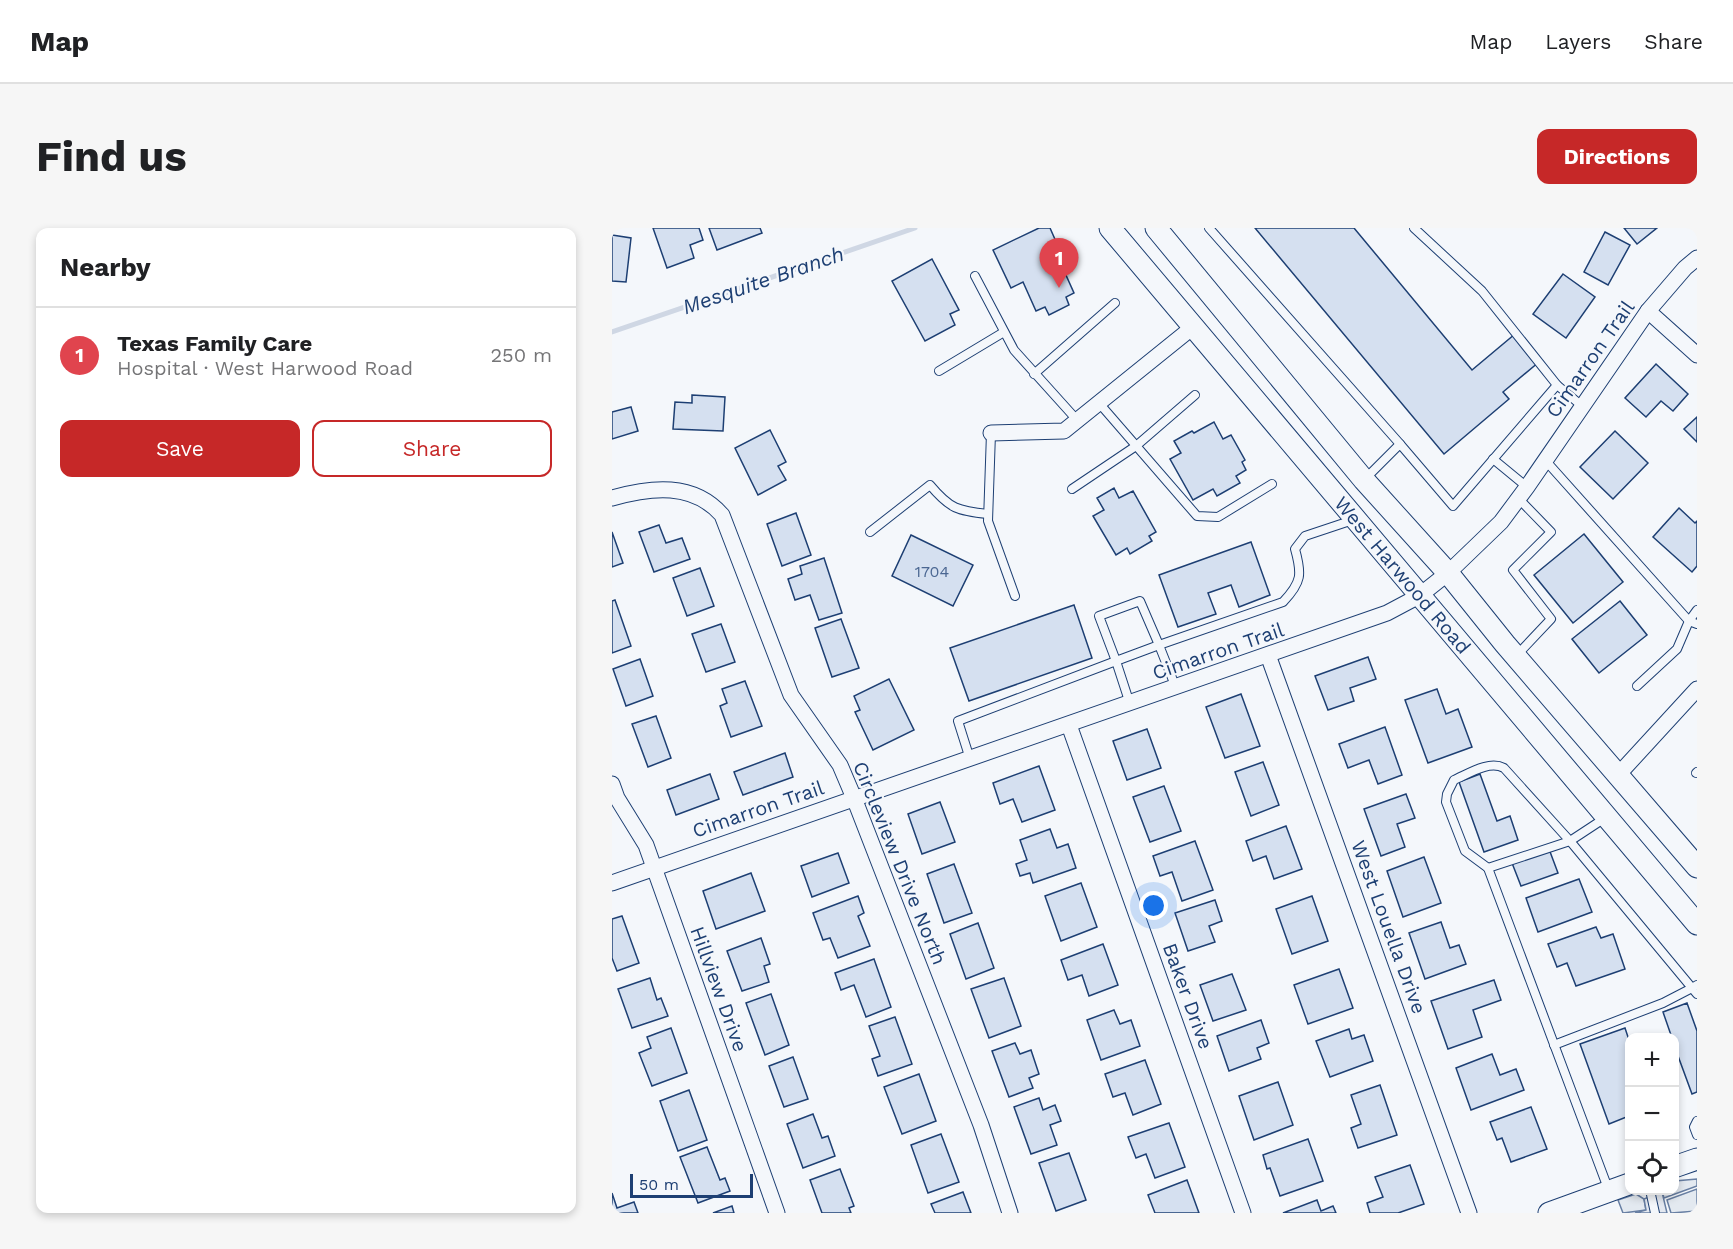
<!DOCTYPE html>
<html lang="en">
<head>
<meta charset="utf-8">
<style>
  body { margin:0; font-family:"Work Sans",sans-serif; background:#f6f6f6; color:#202124 }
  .controls { position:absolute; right:18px; bottom:18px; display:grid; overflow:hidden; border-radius:12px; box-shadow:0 3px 9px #0003 }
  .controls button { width:54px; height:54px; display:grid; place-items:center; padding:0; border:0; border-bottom:2px solid #e0e0e0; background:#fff; color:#202124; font:30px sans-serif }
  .scale { position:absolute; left:18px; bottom:15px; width:123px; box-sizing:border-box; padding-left:6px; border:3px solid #1d3f73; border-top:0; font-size:16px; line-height:21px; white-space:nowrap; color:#1d3f73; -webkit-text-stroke:4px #f4f7fb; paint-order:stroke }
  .you { position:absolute; left:542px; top:678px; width:21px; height:21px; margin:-15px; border:4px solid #fff; border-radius:50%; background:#1a73e8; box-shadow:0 0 0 9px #1a73e833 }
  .badge { display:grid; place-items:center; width:39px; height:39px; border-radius:50%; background:#c62828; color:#fff; font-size:20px; font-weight:700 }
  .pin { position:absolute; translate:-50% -50px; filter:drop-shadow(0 2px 3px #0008) }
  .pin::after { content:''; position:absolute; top:32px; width:21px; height:18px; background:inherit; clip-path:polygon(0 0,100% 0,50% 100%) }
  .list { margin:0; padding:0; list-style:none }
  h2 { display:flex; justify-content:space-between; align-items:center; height:78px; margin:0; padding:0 24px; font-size:26px }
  h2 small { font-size:20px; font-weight:400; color:#757577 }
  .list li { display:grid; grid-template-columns:39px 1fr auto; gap:18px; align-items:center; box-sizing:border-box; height:96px; padding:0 24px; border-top:2px solid #e0e0e0 }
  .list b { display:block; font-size:22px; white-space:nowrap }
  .list p { margin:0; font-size:20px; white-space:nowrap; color:#757577 }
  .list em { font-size:20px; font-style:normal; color:#757577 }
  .actions { display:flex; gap:12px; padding:18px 24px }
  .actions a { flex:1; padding:14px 0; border:2px solid #c62828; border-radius:12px; text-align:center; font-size:21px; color:#c62828 }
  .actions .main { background:#c62828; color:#fff }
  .icon { flex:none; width:33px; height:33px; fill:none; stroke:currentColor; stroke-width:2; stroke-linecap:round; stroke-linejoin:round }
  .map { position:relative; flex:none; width:1085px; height:985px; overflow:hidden; border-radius:12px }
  header { display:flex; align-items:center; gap:36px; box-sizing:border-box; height:84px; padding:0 30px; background:#fff; border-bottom:2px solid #e0e0e0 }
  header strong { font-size:28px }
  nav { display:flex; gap:33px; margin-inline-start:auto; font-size:21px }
  .intro { display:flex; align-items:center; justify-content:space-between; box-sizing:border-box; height:144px; padding:0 36px }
  h1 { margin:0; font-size:42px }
  .button { padding:15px 27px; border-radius:12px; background:#c62828; color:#fff; font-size:21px; font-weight:700 }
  main { display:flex; gap:36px; padding:0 36px }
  aside { flex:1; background:#fff; border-radius:12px; box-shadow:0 3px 9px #0003 }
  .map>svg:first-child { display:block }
  .green { fill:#e3e9f0; stroke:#687fa3; stroke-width:1.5 }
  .parking { fill:#e3e8f0; stroke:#687fa3; stroke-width:1.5 }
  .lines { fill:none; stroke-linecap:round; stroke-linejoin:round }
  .stream { stroke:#cfd7e4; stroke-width:5 }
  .building { fill:#d5e0f0; stroke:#1d3f73; stroke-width:1.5 }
  .lane-casing { stroke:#1d3f73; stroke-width:10 }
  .street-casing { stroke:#1d3f73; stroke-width:17 }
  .secondary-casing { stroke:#1d3f73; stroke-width:23 }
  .lane { stroke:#f4f7fb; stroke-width:8 }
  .street { stroke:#f4f7fb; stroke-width:15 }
  .secondary { stroke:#f4f7fb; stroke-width:21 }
  .labels { text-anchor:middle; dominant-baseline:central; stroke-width:4.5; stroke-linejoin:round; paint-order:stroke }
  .number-label { font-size:16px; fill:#4b6792 }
  .street-label { font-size:20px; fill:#1d3f73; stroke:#f4f7fb }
  .water-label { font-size:21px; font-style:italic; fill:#1d3f73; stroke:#f4f7fb }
</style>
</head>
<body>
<header>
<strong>Map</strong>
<nav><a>Map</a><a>Layers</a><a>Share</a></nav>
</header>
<div class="intro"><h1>Find us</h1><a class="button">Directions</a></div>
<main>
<aside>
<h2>Nearby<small></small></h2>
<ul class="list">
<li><span class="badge" style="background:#e0444e">1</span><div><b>Texas Family Care</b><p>Hospital · West Harwood Road</p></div><em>250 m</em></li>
</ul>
<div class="actions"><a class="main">Save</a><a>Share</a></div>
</aside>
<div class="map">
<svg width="1085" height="985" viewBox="0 0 1085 985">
  <rect width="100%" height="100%" fill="#f4f7fb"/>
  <!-- green -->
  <g class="green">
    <polygon points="1085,951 1085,958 1052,970 1050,963 1062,962 1063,953"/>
    <polygon points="1085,961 1085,983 1059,985 1055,972"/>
    <polygon points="1024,966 1032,971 1034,982 1011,985 1006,972"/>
  </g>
  <!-- parking -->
  <polygon class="parking" points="1050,964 1055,985 1023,985 1034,982 1032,971"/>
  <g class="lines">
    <!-- stream -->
    <polyline class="stream" points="0,104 303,0"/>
  </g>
  <!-- building -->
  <g class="building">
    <polygon points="41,0 87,0 91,12 78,17 82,30 55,40"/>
    <polygon points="97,0 148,0 150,5 105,22"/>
    <polygon points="427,0 438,0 453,34 449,36 462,65 454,69 457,77 437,87 433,79 424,83 411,54 399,60 381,22"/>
    <polygon points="643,0 742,0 860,142 903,106 927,134 891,164 897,171 832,226"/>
    <polygon points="1012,0 1045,0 1025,16"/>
    <polygon points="993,4 1018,17 996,57 972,44"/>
    <polygon points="0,7 19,10 14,54 0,53"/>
    <polygon points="320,31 347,82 338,86 343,97 313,113 280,53"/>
    <polygon points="951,46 983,69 954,110 921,86"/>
    <polygon points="1044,136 1076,166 1061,183 1049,173 1034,189 1013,170"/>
    <polygon points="80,167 113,169 111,203 61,201 63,174 80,175"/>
    <polygon points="19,179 26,203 0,211 0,184"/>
    <polygon points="1085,189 1085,214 1072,201"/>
    <polygon points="602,194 611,211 619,207 633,232 630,234 634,242 624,248 628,255 605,268 601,261 581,272 558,231 569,225 562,213 580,203 582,205"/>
    <polygon points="158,202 174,234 166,238 174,252 146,267 123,220"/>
    <polygon points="1003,203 1036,235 1001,271 968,239"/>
    <polygon points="502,260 507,270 521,263 544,304 537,308 540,313 518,326 515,320 504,327 481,288 492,282 485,270"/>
    <polygon points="1067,280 1083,295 1085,293 1085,338 1080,344 1041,309"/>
    <polygon points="184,285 199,327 170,338 155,296"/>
    <polygon points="47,297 54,315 70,310 78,331 42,344 27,304"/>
    <polygon points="0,304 11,335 0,339"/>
    <polygon points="972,306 1011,354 961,395 922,347"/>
    <polygon points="299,307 361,337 341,378 280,348"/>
    <polygon points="639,314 658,367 627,379 619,357 596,365 604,386 566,399 547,347"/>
    <polygon points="212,330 230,385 207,392 198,367 183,372 176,351 190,346 188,338"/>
    <polygon points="88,340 102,378 75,388 61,350"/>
    <polygon points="3,372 19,418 0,425 0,373"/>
    <polygon points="1008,373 1035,407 987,445 960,411"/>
    <polygon points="462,377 480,430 357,473 338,420"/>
    <polygon points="229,391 247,440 220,449 203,400"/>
    <polygon points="109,396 123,434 94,444 80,406"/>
    <polygon points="756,429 764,451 738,460 742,473 716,482 703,448"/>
    <polygon points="28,431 41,468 14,478 1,441"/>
    <polygon points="277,451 302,502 261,522 243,484 248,482 242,468"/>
    <polygon points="133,453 150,498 119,509 108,478 115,475 110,461"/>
    <polygon points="825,461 834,486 846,481 860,519 816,535 793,472"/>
    <polygon points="629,466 648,518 613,530 594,479"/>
    <polygon points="44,488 59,530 36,539 20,496"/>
    <polygon points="773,499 790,547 766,556 757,532 736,540 727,516"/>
    <polygon points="535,501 549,540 515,552 501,513"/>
    <polygon points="173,525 181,549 131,567 122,544"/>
    <polygon points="651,534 667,577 639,588 623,544"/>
    <polygon points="427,538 443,582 410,594 401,571 388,576 381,555"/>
    <polygon points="98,546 107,571 64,587 55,562"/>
    <polygon points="868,546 885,593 898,588 906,612 872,624 847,554"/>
    <polygon points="552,558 569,603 538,614 521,569"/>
    <polygon points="794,566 803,590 785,596 793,619 769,628 752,581"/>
    <polygon points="328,574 343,614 310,626 296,586"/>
    <polygon points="674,598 690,641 662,651 654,628 641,633 634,613"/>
    <polygon points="438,601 445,620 456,616 464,640 421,655 418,645 408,648 404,636 415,632 408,612"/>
    <polygon points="583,613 601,662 570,673 560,644 548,648 541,628"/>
    <polygon points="937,621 946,645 909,658 900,635"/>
    <polygon points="226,625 237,655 200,669 189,638"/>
    <polygon points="812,629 829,675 791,689 775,643"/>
    <polygon points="342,636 360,685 332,695 315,646"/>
    <polygon points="139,645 153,683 104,701 91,663"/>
    <polygon points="967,651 980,684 926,704 914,670"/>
    <polygon points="469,655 485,699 449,713 433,668"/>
    <polygon points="246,668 252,685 246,688 258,718 226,730 218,710 211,712 201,685"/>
    <polygon points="700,668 716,713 680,726 664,681"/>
    <polygon points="603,672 610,693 597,698 603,714 576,723 563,685"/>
    <polygon points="10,688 27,735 5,743 0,730 0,691"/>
    <polygon points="829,694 838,720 847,717 854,736 813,751 797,705"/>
    <polygon points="366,695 382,740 354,751 338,706"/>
    <polygon points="984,699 989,710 1001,706 1013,741 964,758 955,735 945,739 936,716"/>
    <polygon points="149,710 158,736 152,738 157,754 130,763 115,723"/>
    <polygon points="491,716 506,757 477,768 470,747 456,752 449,732"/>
    <polygon points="262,731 279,779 254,789 242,757 229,762 223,745"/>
    <polygon points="727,741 741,780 696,796 682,757"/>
    <polygon points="620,746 634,782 601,793 588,757"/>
    <polygon points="38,750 45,772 49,770 56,788 20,800 6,761"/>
    <polygon points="392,750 409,798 377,810 359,761"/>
    <polygon points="882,752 889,772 861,782 870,809 836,821 819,773"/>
    <polygon points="159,766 177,817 153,827 134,775"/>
    <polygon points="1075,775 1085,803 1085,864 1080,866 1062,817 1062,810 1060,810 1051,784"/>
    <polygon points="502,782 508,796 519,792 528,818 489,832 475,792"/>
    <polygon points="283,789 300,836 266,848 260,831 268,828 257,798"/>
    <polygon points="649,792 657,815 645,820 649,831 617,843 605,808"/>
    <polygon points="59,800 75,845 40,858 27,825 39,820 35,809"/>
    <polygon points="1013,800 1017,812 1017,888 997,896 968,816"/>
    <polygon points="737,801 740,811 752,807 761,833 718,849 704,813"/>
    <polygon points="403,815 408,826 419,822 427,846 417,850 421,860 397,869 380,823"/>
    <polygon points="880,826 888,847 904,841 912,862 859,882 844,840"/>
    <polygon points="181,829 196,871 172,879 157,838"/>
    <polygon points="533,832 549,876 521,887 513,865 501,869 493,846"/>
    <polygon points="307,846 324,893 290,906 272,859"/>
    <polygon points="666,854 681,897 642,912 627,868"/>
    <polygon points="768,857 785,907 746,920 739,900 749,896 739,867"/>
    <polygon points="77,862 95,912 66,923 48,873"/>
    <polygon points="427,870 431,882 443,877 449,893 438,897 445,917 419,926 402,879"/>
    <polygon points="919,879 935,921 899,934 890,910 885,912 878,894"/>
    <polygon points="201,886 210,910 216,908 223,928 191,940 175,896"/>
    <polygon points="557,895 573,939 543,950 534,926 524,930 516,909"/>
    <polygon points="329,906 347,954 316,965 299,917"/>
    <polygon points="696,911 711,953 668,968 658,940 655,941 651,927"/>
    <polygon points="95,919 108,952 113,950 118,963 86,975 68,929"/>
    <polygon points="457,925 474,972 444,983 427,935"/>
    <polygon points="798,937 812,976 786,985 758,985 755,975 771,969 763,949"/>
    <polygon points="228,941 242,978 237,980 239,985 210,985 198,952"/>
    <polygon points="575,952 587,985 543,985 536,967"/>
    <polygon points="351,964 359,985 323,985 319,976"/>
    <polygon points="0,965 5,980 22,974 26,985 0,985"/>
    <polygon points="705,972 709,983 721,978 724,985 671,985"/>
    <polygon points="120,978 122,985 101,985"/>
  </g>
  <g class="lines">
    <!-- lane casing -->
    <g class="lane-casing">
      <g id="lane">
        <polyline points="597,0 788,216"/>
        <polyline points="363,48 402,122 465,192"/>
        <polyline points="327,143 392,104"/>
        <polyline points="422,146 503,75"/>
        <polyline points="945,157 970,178"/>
        <polyline points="487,175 585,288 606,289 660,256"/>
        <polyline points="379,205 376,293 403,368"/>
        <polyline points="881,231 915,259"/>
        <polyline points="933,232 1077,393 1085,396"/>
        <polyline points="753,251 788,216 841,278 945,157 870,63 802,0"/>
        <polyline points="460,261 524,218 583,167"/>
        <path d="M258 304 318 257C338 281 346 283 376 286"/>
        <polygon points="528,373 547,417 504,433 487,388"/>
        <polyline points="905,427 939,391 901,342 939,304 906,270"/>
        <polyline points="1025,458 1065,421 1077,393 1085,382"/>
        <path d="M564 460 547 417 671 374C690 354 690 346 683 321L693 308 741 292"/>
        <polyline points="358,531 346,493 504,433 518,476"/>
        <polyline points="1084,545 1085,544"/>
        <polyline points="993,590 958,613 876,640 997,963"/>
        <path d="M876 640 853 623 834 574 835 566 842 552C856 546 877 532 892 540L958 613 1080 760 1051 775 942 817"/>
        <polyline points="1085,757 1080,760 1085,766"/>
        <polyline points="1085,893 1082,899 1085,907"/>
        <polyline points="1038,962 1043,985"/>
      </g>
    </g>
    <!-- street casing -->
    <g class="street-casing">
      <g id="street">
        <polyline points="1036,83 1085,127"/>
        <polyline points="379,205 452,203 581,99"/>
        <path d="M0 270C39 259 81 254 110 287L179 467 228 537 242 570 369 897 398 985"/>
        <polyline points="656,427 857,985"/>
        <polyline points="457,497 631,985"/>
        <polyline points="1006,547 1085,461"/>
        <polyline points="0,556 5,570 34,617 165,985"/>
        <polyline points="0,655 775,385 807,368 836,345 889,294 915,259 1036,83 1073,40 1085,30"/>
      </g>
    </g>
    <!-- secondary casing -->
    <g class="secondary-casing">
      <g id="secondary">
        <path id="s1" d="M498 0 1085 696"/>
        <polyline points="544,0 752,252 836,345 893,416 1085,639"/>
        <polyline points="1062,939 1085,931"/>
        <polyline points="937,985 1017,956"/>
      </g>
    </g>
    <!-- lane -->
    <use href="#lane" class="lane"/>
    <!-- street -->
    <use href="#street" class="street"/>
    <!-- secondary -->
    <use href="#secondary" class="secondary"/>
  </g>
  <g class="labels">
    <!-- number labels -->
    <g class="number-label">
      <text x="320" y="343">1704</text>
    </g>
    <!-- street labels -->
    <g class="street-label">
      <text transform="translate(978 131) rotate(-55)">Cimarron Trail</text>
      <text stroke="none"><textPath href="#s1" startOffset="454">West Harwood Road</textPath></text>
      <text transform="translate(606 423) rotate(-19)">Cimarron Trail</text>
      <text transform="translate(146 581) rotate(-19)">Cimarron Trail</text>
      <text transform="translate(288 635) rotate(68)">Circleview Drive North</text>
      <text transform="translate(777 699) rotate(70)">West Louella Drive</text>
      <text transform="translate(107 761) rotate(70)">Hillview Drive</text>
      <text transform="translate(576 768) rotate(70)">Baker Drive</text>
    </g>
    <!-- water labels -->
    <g class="water-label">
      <text transform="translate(151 52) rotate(-19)">Mesquite Branch</text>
    </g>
  </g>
</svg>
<div class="controls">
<button>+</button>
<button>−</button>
<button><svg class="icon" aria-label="locate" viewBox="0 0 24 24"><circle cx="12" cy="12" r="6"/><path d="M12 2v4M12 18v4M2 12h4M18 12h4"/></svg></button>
</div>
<div class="scale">50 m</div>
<div class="you"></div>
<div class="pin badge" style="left:447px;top:60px;background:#e0444e">1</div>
</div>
</main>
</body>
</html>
